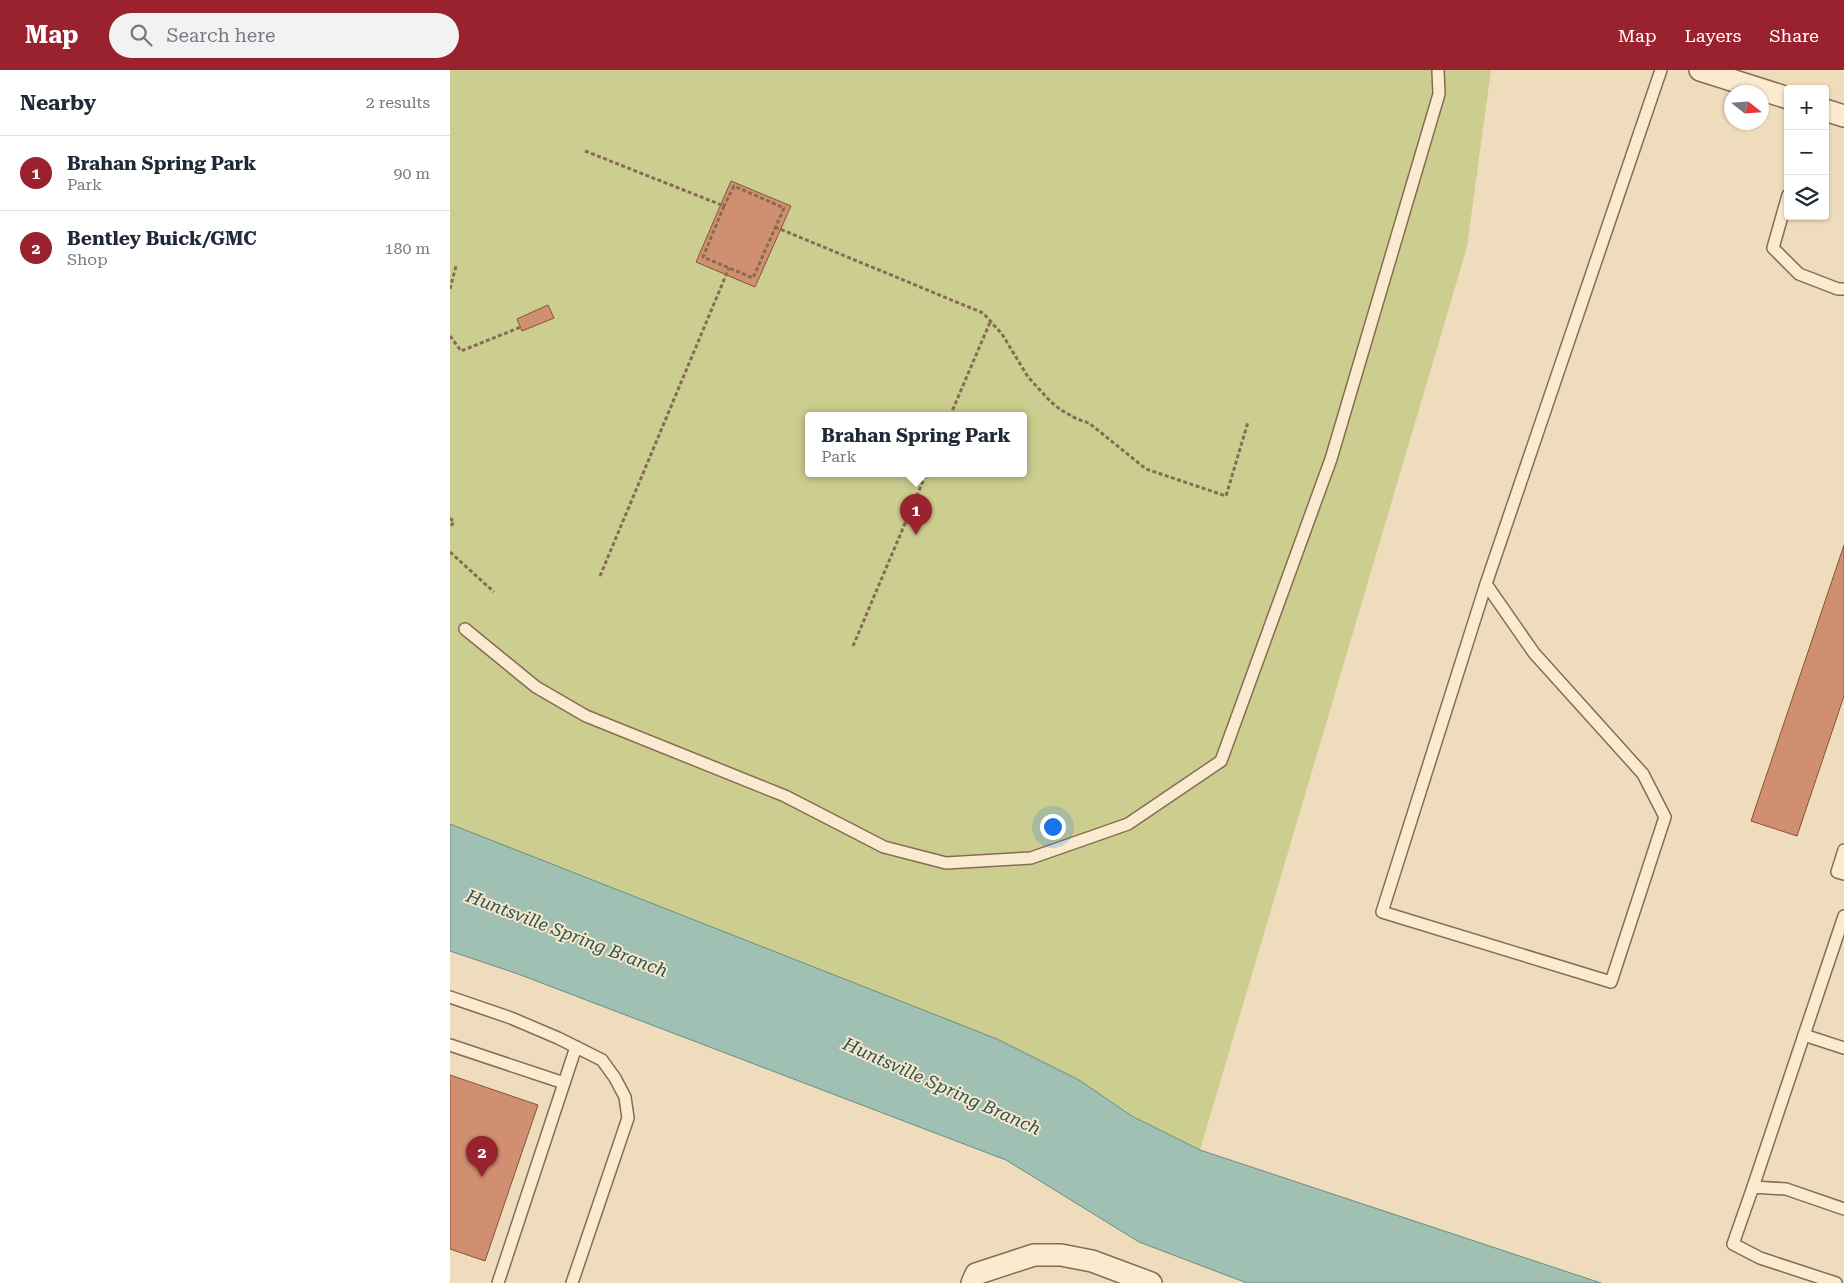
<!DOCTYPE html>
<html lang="en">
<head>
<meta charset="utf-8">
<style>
  body { margin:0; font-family:"Roboto Serif",serif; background:#f2f2f3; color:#1f2937 }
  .controls { position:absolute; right:15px; top:15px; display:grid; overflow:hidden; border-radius:5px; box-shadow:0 1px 4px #0004 }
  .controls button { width:45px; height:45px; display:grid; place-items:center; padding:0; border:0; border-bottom:1px solid #e0e1e3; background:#fff; color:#1f2937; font:25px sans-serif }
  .compass { position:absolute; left:1274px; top:15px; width:45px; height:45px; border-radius:50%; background:#fff; box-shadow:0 1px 4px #0004; rotate:107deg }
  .you { position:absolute; left:602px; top:756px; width:18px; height:18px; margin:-12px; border:4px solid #fff; border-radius:50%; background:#1a73e8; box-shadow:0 0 0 8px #1a73e833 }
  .badge { display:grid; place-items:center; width:32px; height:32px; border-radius:50%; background:#99222e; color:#fff; font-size:16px; font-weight:700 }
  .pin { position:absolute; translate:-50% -41px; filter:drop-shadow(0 1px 2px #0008) }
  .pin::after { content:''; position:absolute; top:26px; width:18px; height:15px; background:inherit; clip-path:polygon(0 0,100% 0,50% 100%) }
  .popup { position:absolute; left:355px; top:342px; width:222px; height:65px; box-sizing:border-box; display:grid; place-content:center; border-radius:5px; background:#fff; filter:drop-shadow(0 1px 4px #0005); font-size:16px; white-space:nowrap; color:#747a83 }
  .popup b { font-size:19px; color:#1f2937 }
  .popup::after { content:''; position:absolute; left:50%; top:100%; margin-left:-10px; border:10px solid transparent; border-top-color:#fff }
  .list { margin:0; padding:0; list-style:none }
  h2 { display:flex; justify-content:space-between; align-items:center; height:65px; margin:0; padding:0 20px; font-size:21px }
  h2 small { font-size:16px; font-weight:400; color:#747a83 }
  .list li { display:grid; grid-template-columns:32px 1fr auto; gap:15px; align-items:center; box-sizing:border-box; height:75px; padding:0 20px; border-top:1px solid #e0e1e3 }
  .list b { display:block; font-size:19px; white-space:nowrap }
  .list p { margin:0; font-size:16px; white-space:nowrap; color:#747a83 }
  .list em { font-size:16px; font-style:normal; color:#747a83 }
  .icon { flex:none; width:28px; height:28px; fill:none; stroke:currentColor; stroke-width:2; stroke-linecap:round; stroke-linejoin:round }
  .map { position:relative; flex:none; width:1394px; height:1213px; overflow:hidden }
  header { display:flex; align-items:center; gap:30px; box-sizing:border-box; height:70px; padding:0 25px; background:#99222e; color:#fff }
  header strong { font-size:24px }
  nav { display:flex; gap:28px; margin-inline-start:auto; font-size:18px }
  .search { width:350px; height:45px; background:#f2f2f3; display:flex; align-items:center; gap:12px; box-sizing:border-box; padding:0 18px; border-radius:28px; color:#747a83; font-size:19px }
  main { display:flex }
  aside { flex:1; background:#fff }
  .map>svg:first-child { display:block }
  .green { fill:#ccce90; fill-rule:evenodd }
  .water { fill:#a0c0b4; stroke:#688e81 }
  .building { fill:#d08f70; stroke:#88523a }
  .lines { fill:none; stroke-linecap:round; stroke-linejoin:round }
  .lane-casing { stroke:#886b55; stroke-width:14 }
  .street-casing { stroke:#886b55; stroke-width:24 }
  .path { stroke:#886b55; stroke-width:3; stroke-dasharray:4 2.5; stroke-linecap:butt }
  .lane { stroke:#faeacf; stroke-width:11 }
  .street { stroke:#faeacf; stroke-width:21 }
  .labels { text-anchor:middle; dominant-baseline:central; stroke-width:4; stroke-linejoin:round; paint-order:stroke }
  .water-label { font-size:18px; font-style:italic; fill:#295750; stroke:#f7e6cc }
</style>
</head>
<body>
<header>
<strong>Map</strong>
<div class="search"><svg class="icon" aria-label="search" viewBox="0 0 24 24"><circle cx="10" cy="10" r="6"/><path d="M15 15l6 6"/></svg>Search here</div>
<nav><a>Map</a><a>Layers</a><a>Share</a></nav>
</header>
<main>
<aside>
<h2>Nearby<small>2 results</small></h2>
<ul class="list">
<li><span class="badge">1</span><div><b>Brahan Spring Park</b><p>Park</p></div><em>90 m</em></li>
<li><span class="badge">2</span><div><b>Bentley Buick/GMC</b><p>Shop</p></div><em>180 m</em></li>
</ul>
</aside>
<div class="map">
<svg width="1394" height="1213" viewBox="0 0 1394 1213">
  <rect width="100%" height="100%" fill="#efdcbc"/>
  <!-- green -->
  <path class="green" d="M0 0H1041L1017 177 750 1080 682 1045 629 1010 547 969 0 754ZM358 346H574V404H358Z"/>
  <!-- water -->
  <polygon class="water" points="0,754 547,969 629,1010 682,1046 750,1080 1151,1213 797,1213 689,1172 556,1090 68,904 0,881"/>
  <!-- building -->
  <g class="building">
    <polygon points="281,111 341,136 305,217 246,192"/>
    <polygon points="98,235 104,248 72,261 67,249"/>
    <polygon points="1394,475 1394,626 1347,766 1301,751"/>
    <polygon points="0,1005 88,1035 35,1191 0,1179"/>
  </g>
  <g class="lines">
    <!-- lane casing -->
    <g class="lane-casing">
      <g id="lane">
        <polyline points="1338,125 1323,178 1349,204 1388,219 1394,219"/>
        <polygon points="1036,514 1084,583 1193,704 1215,747 1161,912 932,842"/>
        <polyline points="1036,514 1211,0"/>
        <polyline points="15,559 86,617 136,646 335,726 434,777 496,793 581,788 678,754 771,691 881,389 989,24 988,0"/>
        <polyline points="1394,780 1387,802 1394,804"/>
        <polyline points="0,927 61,948 108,968 152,990 165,1008 175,1027 178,1048 122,1213"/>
        <polyline points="1354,965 1394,978"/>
        <polyline points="0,975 114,1013"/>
        <polyline points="1303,1117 1394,846"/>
        <polyline points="48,1213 126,977"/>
        <polyline points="1386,1213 1310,1188 1283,1174 1303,1117 1336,1119 1394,1139"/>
      </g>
    </g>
    <!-- street casing -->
    <g class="street-casing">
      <g id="street">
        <polyline points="1250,0 1338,28"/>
        <polyline points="1375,40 1394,46"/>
        <polyline points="522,1213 526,1204 584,1185 611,1185 642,1191 701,1213"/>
      </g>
    </g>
    <!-- path -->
    <g class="path">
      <polyline points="135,81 274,136 253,187 303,208 334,138 284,116 274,136"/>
      <polyline points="325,157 533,243 552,264 578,307 601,332 611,340 627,349 639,353 696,399 776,426 798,352"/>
      <polyline points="0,219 6,196"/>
      <polyline points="0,266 11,281 71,257"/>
      <polyline points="500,346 541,250"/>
      <polyline points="0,448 4,452 0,457"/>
      <polyline points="0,482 44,522"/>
      <polyline points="150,506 279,198"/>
      <polyline points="403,576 476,404"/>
    </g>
    <!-- lane -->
    <use href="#lane" class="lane"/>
    <!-- street -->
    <use href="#street" class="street"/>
  </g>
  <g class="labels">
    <!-- water labels -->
    <g class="water-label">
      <text transform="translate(117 863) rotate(21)">Huntsville Spring Branch</text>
      <text transform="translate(492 1016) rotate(24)">Huntsville Spring Branch</text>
    </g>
  </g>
</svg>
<div class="controls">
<button>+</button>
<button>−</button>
<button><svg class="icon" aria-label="layers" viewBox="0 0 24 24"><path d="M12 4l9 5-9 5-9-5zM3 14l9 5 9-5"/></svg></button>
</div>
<svg class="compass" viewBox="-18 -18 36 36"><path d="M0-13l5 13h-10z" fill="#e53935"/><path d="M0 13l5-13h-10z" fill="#747a83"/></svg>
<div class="you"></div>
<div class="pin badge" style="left:466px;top:465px">1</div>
<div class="popup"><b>Brahan Spring Park</b>Park</div>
<div class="pin badge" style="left:32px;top:1107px">2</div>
</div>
</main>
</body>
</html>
